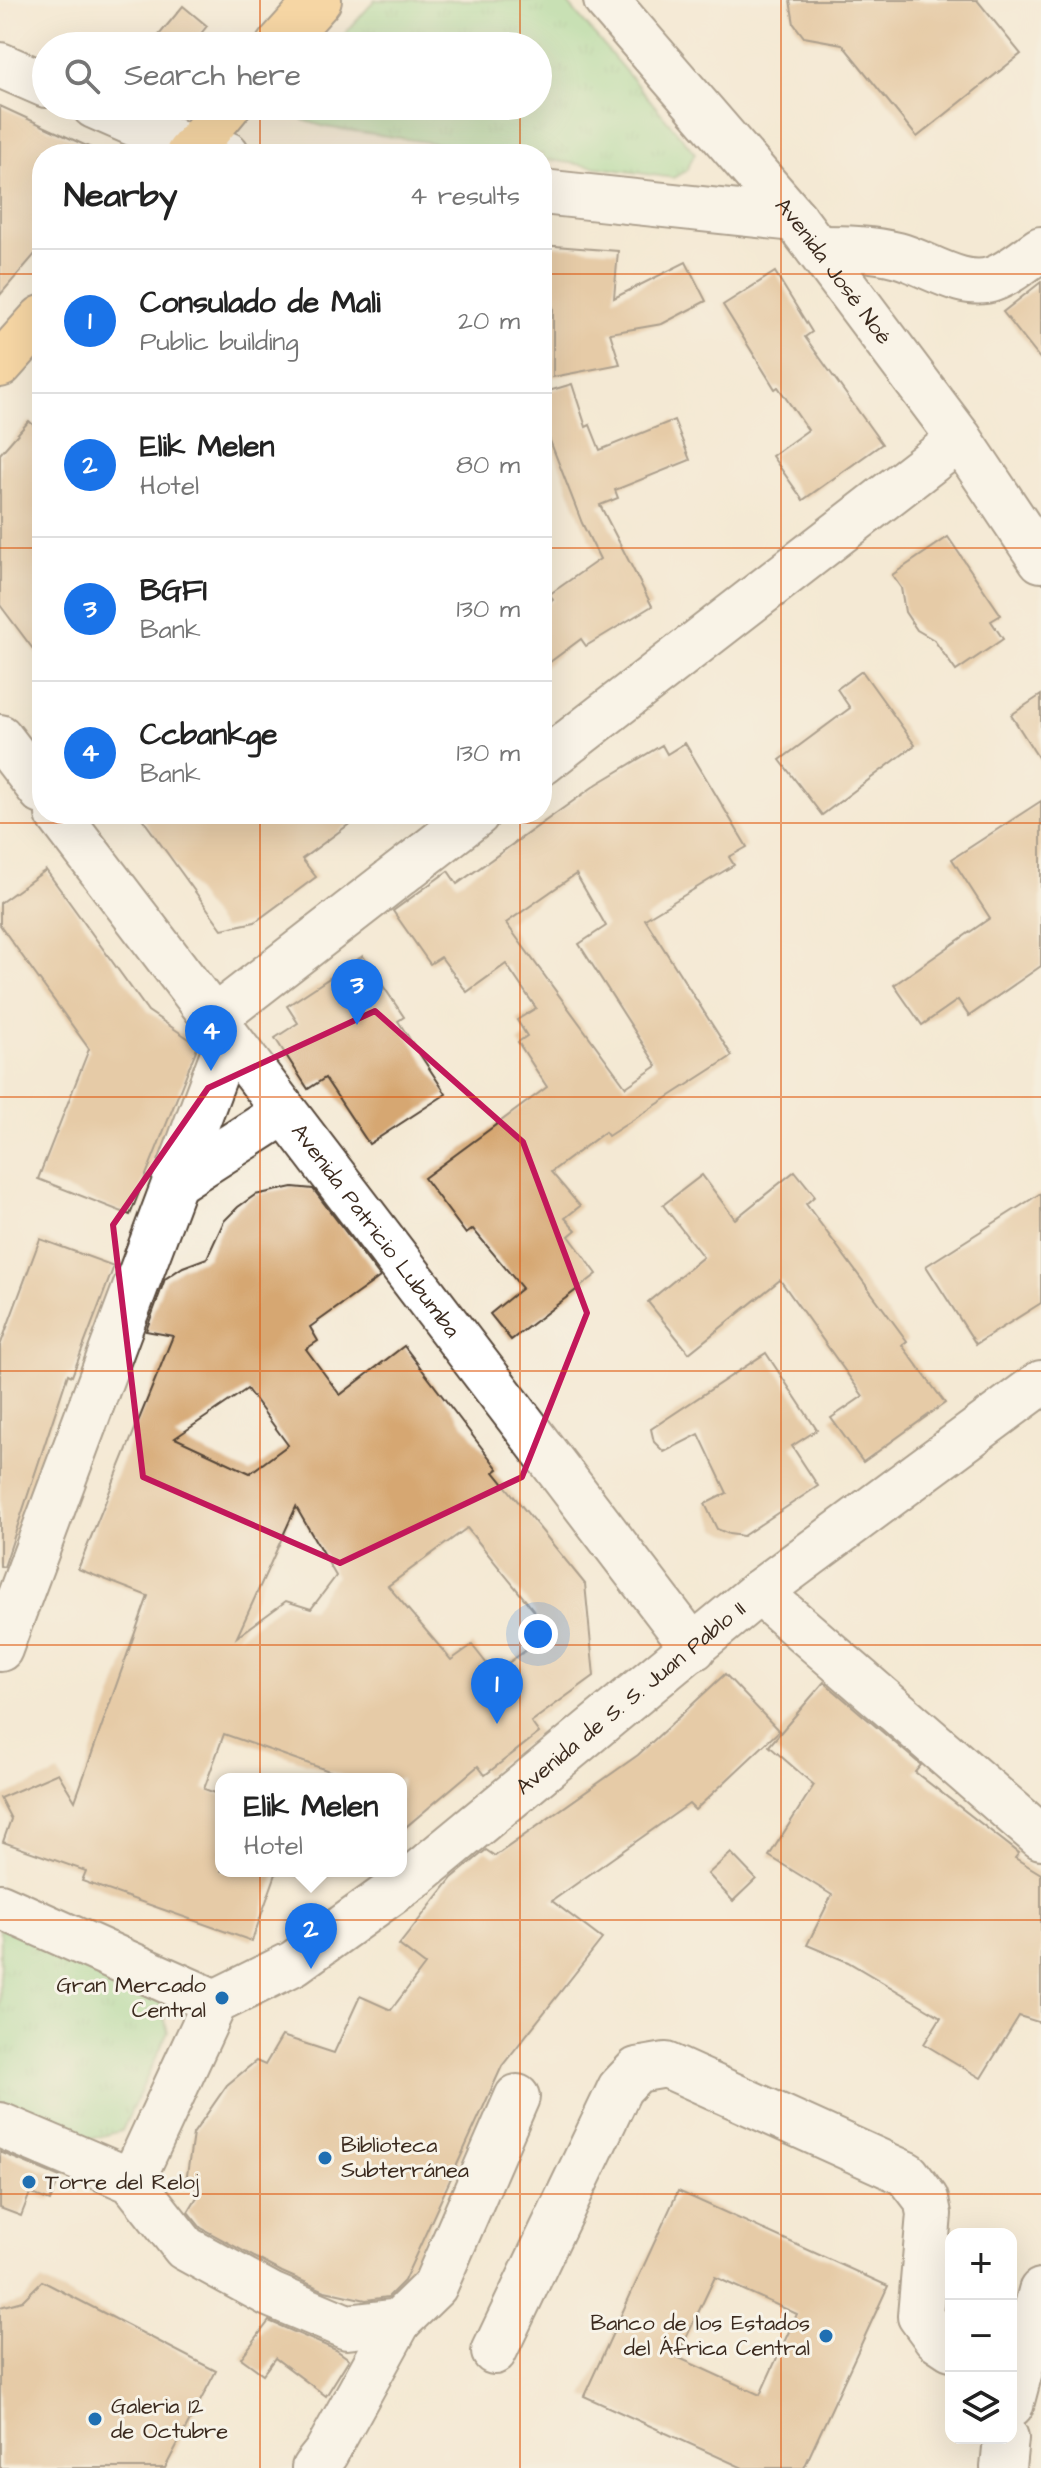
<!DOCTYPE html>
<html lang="en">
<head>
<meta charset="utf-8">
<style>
  body { margin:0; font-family:"Architects Daughter",sans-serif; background:#f6f6f6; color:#222 }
  .controls { position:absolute; right:24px; bottom:24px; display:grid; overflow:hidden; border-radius:16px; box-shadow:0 8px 32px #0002 }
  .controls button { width:72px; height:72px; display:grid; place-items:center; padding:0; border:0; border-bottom:2px solid #e0e0e0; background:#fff; color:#222; font:40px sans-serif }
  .you { position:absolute; left:538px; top:1634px; width:28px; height:28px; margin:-20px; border:6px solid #fff; border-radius:50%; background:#1a73e8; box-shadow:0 0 0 12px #1a73e833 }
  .badge { display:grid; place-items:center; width:52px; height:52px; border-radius:50%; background:#1a73e8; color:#fff; font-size:26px; font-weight:700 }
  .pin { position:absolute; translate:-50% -66px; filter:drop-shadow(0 2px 4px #0008) }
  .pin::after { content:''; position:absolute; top:42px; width:28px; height:24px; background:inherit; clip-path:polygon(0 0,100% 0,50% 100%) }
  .popup { position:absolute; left:215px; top:1773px; width:192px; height:104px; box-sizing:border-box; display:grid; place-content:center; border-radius:16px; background:#fff; filter:drop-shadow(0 2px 6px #0005); font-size:26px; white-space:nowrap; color:#767676 }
  .popup b { font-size:30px; color:#222 }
  .popup::after { content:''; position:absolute; left:50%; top:100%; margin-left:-16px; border:16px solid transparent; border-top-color:#fff }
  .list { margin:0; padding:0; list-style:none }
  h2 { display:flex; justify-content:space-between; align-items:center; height:104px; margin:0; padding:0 32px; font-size:34px }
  h2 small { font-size:26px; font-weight:400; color:#767676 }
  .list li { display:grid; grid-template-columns:52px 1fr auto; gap:24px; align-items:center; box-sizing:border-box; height:144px; padding:0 32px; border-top:2px solid #e0e0e0 }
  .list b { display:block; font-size:30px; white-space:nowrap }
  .list p { margin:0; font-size:26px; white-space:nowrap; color:#767676 }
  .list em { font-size:26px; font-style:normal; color:#767676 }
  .icon { flex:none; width:44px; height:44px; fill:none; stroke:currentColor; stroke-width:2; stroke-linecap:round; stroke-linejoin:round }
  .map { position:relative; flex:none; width:1041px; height:2468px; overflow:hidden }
  .search { position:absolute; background:#fff; box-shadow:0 8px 32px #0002; left:32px; top:32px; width:520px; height:88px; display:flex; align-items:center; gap:20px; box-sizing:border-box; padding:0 28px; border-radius:44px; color:#767676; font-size:30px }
  .panel { position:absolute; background:#fff; box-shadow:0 8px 32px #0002; left:32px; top:144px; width:520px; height:680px; border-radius:32px }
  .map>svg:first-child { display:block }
  .park { fill:url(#park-tufts); stroke:#678056; stroke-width:2 }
  .building { fill:#d6a772; fill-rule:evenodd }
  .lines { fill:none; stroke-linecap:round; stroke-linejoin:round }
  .minor-casing { stroke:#574739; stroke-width:48 }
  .major-casing { stroke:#574739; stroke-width:48 }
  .minor { stroke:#fff; stroke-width:44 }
  .major { stroke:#f9bf6c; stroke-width:44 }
  .marked { fill:none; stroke:#c2185b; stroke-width:6; stroke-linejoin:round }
  .grid { fill:none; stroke:#df570d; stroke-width:2; stroke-opacity:0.55 }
  .poi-dot { fill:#1f6fb2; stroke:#f7f3e8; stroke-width:3 }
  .labels { text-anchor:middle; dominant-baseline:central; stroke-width:6; stroke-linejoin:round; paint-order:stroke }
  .street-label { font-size:22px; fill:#3b2a1e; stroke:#f7f3e8 }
  .poi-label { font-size:22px; fill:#3b2a1e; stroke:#f7f3e8; text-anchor:start }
</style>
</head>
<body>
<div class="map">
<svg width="1041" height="2468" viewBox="0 0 1041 2468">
  <defs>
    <pattern id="park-tufts" width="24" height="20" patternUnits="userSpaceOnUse" patternTransform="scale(2)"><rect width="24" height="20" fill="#93d68e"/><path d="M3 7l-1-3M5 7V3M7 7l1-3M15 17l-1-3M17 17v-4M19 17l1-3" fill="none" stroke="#80b87a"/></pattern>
  </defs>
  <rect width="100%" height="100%" fill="#f7f3e8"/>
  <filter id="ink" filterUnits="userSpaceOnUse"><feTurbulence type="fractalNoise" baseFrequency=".0125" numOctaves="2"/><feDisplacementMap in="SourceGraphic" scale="16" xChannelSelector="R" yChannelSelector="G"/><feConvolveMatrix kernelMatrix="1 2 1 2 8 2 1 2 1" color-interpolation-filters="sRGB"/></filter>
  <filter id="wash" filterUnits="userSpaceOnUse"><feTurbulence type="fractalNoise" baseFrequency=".006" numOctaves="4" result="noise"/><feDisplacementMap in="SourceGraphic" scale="32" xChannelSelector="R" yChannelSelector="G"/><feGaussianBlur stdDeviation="1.8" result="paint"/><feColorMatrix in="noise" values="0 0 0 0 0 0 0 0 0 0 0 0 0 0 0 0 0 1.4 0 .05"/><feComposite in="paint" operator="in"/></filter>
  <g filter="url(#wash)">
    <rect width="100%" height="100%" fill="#f4e9d4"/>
    <!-- park -->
    <g class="park">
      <polygon points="375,0 565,0 695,153 686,171 673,178 542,159 542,154 510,154 325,127 303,120 299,106 538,106 538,46 334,46"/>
      <polygon points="0,1921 157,1991 168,2032 122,2131 79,2142 0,2106"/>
    </g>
    <g id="blocks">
      <!-- building -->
      <g class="building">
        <polygon points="790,0 977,0 1021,54 917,137 842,44 804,37 794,24"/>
        <polygon points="183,6 207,26 191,46 150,46"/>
        <polygon points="0,106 104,154 42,154 42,246 0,295"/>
        <polygon points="542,245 618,251 614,298 686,262 706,301 662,324 610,333 620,364 553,377 553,307 542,306"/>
        <polygon points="775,272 812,332 805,337 882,444 803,500 772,456 808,430 778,387 775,389 723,305"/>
        <polygon points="1041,282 1041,360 1003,312"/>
        <polygon points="572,384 586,427 590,425 600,450 674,420 690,460 615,490 618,498 600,505 652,606 586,646 581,639 542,668 542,608 553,600 550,594 600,559 582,523 542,420 542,393"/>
        <polygon points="29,421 42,433 42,661 0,605 0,454"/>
        <polygon points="948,537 1001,615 991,621 1003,639 956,671 934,640 917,630 905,612 901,588 892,575"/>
        <polygon points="862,671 915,745 822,815 780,760 850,708 837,689"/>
        <polygon points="1041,695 1041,762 1011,715"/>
        <path d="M685 743 747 847 729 857 734 865 645 919 732 1056 608 1136 605 1132 551 1172 580 1206 565 1218 576 1230 569 1236 597 1274 511 1340 490 1314 522 1288 473 1229 466 1234 424 1178 547 1087 518 1042 527 1036 517 1020 536 1008 506 964 467 992 441 957 430 964 393 911 448 871 457 884 597 784 662 745 667 754ZM576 874 606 926 579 944 657 1066 626 1087 506 923Z"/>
        <polygon points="1041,801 1041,966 969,1016 958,1000 922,1025 894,985 990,918 952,859"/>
        <polygon points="139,814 363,814 302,859 316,877 255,922 222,929"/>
        <polygon points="46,870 148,1011 198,1045 130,1215 38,1179 89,1049 0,925 0,903"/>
        <polygon points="363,956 404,1017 398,1021 446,1094 369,1144 325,1078 308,1089 275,1038 298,1023 287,1006"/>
        <polygon points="795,1171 815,1196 806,1204 907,1341 902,1345 945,1403 863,1462 831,1418 863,1396 780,1280 689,1353 648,1302 703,1257 663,1205 702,1175 735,1219"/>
        <path d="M293 1187 313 1189 380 1277 310 1327 318 1341 306 1349 340 1395 404 1346 498 1469 494 1472 585 1584 594 1676 531 1722 539 1733 485 1775 478 1766 401 1831V1779H352L224 1734 204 1789 221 1795V1871H277L252 1941 82 1881 86 1871 3 1842 11 1819 0 1798 58 1773 75 1801 148 1596 78 1569 173 1336 146 1331 165 1279 183 1267 207 1258 224 1221 238 1207 255 1195ZM247 1389 288 1445 250 1473 175 1438ZM296 1507 336 1576 311 1609 286 1601 237 1637ZM467 1528 535 1612 539 1641 494 1673 472 1645 451 1660 388 1586Z"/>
        <polygon points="1041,1193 1041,1303 976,1344 926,1266"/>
        <polygon points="40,1239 114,1266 72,1376 68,1374 4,1567 0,1566 0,1346"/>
        <polygon points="766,1353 817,1430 792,1446 818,1486 743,1536 729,1534 717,1529 705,1504 727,1493 699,1434 664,1452 654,1442 651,1429"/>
        <polygon points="725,1674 779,1731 695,1810 689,1804 552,1901 602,1939 502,2066 404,2281 388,2297 366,2300 325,2291 282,2272 201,2228 188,2212 200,2192 186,2182 193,2134 227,2085 256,2061 265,2065 282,2036 334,2053 360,1996 391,2010 425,1965 399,1945 452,1878 486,1850 495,1856 638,1755"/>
        <polygon points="824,1682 921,1765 915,1772 1019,1853 1015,1858 1041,1874 1041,2023 1019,2016 981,2078 924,2044 941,2017 848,1962 807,1945 832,1895 769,1856 814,1785 769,1746"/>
        <polygon points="731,1853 756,1879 733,1901 708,1874"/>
        <polygon points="0,2152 60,2177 50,2201 30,2193 21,2216 0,2208"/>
        <path d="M678 2191 888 2286 804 2468H743L584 2396ZM715 2277 797 2314 760 2395 677 2357Z"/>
        <polygon points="42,2281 216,2371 165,2468 0,2468 0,2307 22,2301"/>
        <polygon points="269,2321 336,2350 349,2359 326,2396 275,2358 263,2374 241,2358"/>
      </g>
    </g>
  </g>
  <g filter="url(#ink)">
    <use href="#blocks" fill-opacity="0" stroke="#574739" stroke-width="2"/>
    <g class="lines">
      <!-- minor casing -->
      <g class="minor-casing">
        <g id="minor">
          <path id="s1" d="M606 0 795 219 960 439 1041 560"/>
          <polyline points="0,65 46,85"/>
          <polyline points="94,106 192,149 227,154"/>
          <polyline points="542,192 795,219"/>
          <path d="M817 248C844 248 871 248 898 255 925 262 963 290 993 279 1009 274 1027 258 1041 249"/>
          <polyline points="0,737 42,792"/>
          <polyline points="542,763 960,439"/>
          <path id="s2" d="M58 814 694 1648"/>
          <polyline points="213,1019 477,814"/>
          <polyline points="177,1181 283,1113"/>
          <polyline points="759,1592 1041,1837"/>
          <polyline points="0,1649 228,1040"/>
          <polyline points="0,1906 215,2002"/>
          <polyline points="0,2125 132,2181 185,2248 271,2295 347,2327 399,2321 435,2286 517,2097"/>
          <path id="s3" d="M132 2181 215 2002 294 1963 416 1875 759 1592 1041 1383"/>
          <polyline points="494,2352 620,2088 637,2070 666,2065 907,2174 926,2199 929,2214 920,2316 936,2338 951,2348"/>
          <polyline points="1011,2405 1041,2291"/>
          <polyline points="314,2468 326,2453 399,2321"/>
          <polyline points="1003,2468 1006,2438"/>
        </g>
      </g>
      <!-- major casing -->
      <g class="major-casing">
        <g id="major">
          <polyline points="278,46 319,0"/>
          <polyline points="188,154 228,106"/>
          <polyline points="0,365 42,318"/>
        </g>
      </g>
      <!-- minor -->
      <use href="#minor" class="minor"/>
      <!-- major -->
      <use href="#major" class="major"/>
    </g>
  </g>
  <!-- marked area -->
  <path d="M0 0H1041V2468H0ZM375 1011 523 1142 587 1313 522 1477 340 1563 143 1477 113 1225 208 1088Z" fill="#f4e9d4" fill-opacity=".55" fill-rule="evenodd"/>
  <path class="marked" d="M375 1011 523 1142 587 1313 522 1477 340 1563 143 1477 113 1225 208 1088Z"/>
  <!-- grid -->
  <path class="grid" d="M260 0V46M520 0V46M781 0V2468M260 106V154M520 106V154M0 274H42M542 274H1041M0 548H42M542 548H1041M260 814V2468M520 814V2468M0 823H1041M0 1097H1041M0 1371H1041M0 1645H1041M0 1920H1041M0 2194H1041"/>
  <!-- markers -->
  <g class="poi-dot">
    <circle cx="222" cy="1998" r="8"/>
    <circle cx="325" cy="2158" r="8"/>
    <circle cx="29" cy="2182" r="8"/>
    <circle cx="826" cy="2336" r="8"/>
    <circle cx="95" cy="2419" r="8"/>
  </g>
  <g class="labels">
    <!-- street labels -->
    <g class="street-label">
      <text stroke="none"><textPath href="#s1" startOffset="354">Avenida José Noé</textPath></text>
      <text stroke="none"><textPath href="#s2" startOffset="524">Avenida Patricio Lubumba</textPath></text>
      <text stroke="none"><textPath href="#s3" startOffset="714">Avenida de S. S. Juan Pablo II</textPath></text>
    </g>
    <!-- poi labels -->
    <g class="poi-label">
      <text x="206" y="1985" text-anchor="end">Gran Mercado<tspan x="206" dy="25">Central</tspan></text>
      <text x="341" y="2145">Biblioteca<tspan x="341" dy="25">Subterránea</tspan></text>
      <text x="45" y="2182">Torre del Reloj</text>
      <text x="810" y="2323" text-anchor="end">Banco de los Estados<tspan x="810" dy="25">del África Central</tspan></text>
      <text x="111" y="2406">Galeria 12<tspan x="111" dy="25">de Octubre</tspan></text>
    </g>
  </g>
</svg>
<div class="controls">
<button>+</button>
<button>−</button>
<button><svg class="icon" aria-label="layers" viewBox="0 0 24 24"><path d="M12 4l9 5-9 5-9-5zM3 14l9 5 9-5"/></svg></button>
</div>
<div class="you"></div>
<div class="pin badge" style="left:497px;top:1724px">1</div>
<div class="pin badge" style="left:311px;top:1969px">2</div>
<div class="popup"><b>Elik Melen</b>Hotel</div>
<div class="pin badge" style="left:357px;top:1025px">3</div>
<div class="pin badge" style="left:211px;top:1071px">4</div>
<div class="search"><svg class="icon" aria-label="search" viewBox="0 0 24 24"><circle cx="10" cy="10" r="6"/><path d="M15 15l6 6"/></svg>Search here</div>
<section class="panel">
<h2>Nearby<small>4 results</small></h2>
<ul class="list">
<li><span class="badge">1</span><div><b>Consulado de Mali</b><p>Public building</p></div><em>20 m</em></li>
<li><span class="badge">2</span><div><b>Elik Melen</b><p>Hotel</p></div><em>80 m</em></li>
<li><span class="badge">3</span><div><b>BGFI</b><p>Bank</p></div><em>130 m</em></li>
<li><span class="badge">4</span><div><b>Ccbankge</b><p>Bank</p></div><em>130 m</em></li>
</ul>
</section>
</div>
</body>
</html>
